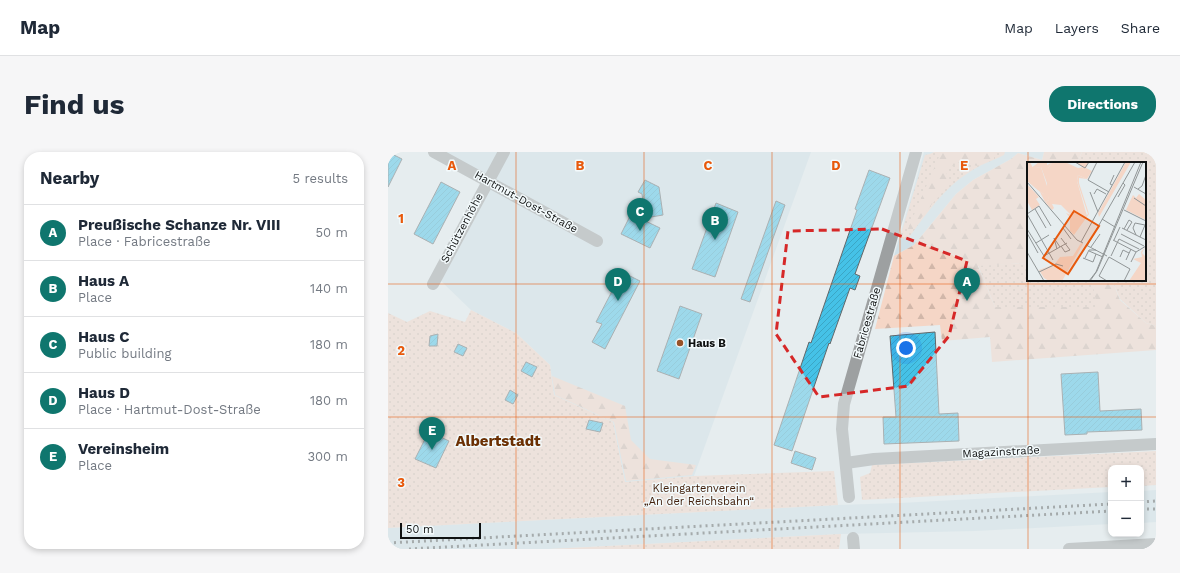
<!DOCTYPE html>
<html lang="en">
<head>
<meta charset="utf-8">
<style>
  body { margin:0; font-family:"Work Sans",sans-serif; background:#f6f6f7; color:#1f2937 }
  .controls { position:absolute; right:12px; bottom:12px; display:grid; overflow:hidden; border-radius:8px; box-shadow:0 2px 6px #0003 }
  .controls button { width:36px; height:36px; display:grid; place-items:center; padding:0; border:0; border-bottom:1px solid #e0e1e3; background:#fff; color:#1f2937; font:20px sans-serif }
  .scale { position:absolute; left:12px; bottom:10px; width:81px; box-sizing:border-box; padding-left:4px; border:2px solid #0f1111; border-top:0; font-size:11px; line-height:14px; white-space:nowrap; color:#0f1111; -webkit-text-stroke:3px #f3fafc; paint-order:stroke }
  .you { position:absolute; left:518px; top:196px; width:14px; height:14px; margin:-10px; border:3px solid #fff; border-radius:50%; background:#1a73e8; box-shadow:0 0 0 6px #1a73e833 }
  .badge { display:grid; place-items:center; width:26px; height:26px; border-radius:50%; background:#0f766e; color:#fff; font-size:13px; font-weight:700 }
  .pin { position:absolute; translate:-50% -33px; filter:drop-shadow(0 1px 2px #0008) }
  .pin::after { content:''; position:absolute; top:21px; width:14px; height:12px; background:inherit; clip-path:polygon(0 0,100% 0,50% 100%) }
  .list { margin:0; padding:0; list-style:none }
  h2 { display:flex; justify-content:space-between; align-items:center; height:52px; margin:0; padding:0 16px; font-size:17px }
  h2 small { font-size:13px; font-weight:400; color:#747a83 }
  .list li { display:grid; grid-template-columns:26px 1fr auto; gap:12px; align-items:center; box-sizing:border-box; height:56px; padding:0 16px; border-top:1px solid #e0e1e3 }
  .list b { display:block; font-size:15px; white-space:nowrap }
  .list p { margin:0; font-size:13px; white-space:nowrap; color:#747a83 }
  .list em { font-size:13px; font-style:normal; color:#747a83 }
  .map { position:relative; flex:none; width:768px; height:397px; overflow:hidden; border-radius:16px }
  header { display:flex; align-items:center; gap:24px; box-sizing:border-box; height:56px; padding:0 20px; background:#fff; border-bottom:1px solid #e0e1e3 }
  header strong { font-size:19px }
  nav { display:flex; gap:22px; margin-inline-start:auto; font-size:14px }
  .intro { display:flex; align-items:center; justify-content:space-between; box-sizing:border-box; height:96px; padding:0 24px }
  h1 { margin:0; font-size:28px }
  .button { padding:10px 18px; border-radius:16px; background:#0f766e; color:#fff; font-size:14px; font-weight:700 }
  main { display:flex; gap:24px; padding:0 24px }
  aside { flex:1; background:#fff; border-radius:16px; box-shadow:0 2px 6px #0003 }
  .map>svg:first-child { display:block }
  .built { fill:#d1e0e6 }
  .grass { fill:url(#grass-dots) }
  .forest { fill:url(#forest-firs) }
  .building { fill:url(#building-hatch); stroke:#626769 }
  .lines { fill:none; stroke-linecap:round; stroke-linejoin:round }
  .minor { stroke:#9da0a1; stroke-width:12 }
  .rail { stroke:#575b5c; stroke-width:3; stroke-dasharray:2 4; stroke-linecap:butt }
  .marked { fill:none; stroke:#d62828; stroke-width:3; stroke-dasharray:8 5; stroke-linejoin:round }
  .grid { fill:none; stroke:#e8590c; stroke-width:1; stroke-opacity:0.55 }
  .poi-dot { fill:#975228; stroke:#f3fafc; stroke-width:1.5 }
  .labels { text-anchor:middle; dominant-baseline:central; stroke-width:3; stroke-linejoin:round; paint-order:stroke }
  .street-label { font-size:11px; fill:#0f1111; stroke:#f3fafc }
  .poi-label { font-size:11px; font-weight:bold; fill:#0f1111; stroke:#f3fafc; text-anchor:start }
  .park-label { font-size:11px; fill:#44220e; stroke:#f3fafc }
  .district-label { font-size:15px; font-weight:bold; fill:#6b2f02; stroke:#f3fafc }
  .inset-road { fill:none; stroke:#909596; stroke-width:1 }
  .view { fill:#e8590c; fill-opacity:0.15; stroke:#e8590c; stroke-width:2 }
  .inset-edge { fill:none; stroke:#0f1111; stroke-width:2 }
  .grid-label { font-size:13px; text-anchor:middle; font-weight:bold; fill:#e8590c; stroke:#f3fafc; stroke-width:3; stroke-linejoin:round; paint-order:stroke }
</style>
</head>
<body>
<header>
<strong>Map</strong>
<nav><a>Map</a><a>Layers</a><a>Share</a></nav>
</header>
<div class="intro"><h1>Find us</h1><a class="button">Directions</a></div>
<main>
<aside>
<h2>Nearby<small>5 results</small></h2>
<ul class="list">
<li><span class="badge">A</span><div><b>Preußische Schanze Nr. VIII</b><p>Place · Fabricestraße</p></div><em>50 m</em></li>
<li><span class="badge">B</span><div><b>Haus A</b><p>Place</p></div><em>140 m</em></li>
<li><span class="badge">C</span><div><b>Haus C</b><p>Public building</p></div><em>180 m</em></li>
<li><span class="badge">D</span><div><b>Haus D</b><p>Place · Hartmut-Dost-Straße</p></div><em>180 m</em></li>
<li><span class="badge">E</span><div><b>Vereinsheim</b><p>Place</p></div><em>300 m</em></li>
</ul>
</aside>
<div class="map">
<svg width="768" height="397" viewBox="0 0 768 397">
  <defs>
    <pattern id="grass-dots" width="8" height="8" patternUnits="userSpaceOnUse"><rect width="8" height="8" fill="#f5d6c6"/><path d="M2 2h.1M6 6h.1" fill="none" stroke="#d1b7a9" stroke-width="1.8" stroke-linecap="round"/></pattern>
    <pattern id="forest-firs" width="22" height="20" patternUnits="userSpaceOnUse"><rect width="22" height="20" fill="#f5d6c6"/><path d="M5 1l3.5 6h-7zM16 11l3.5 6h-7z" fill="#d1b7a9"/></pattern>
    <pattern id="building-hatch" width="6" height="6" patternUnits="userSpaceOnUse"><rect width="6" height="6" fill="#45c2e7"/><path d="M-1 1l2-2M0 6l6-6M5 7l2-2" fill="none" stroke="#3ba6c5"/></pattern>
  </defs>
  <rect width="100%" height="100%" fill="#e6edef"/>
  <!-- built -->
  <g class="built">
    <polygon points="46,0 423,0 306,324 237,330 225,270 166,243 162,213 128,181 83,158 53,129 106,31"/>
    <polygon points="536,0 656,0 654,8 630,1 623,7 585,28 568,42 526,93 506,104"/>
    <polygon points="768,338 768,370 753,371 753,339"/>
    <polygon points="723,340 723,372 587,379 453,382 161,397 0,397 0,376 450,353 512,351"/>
  </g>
  <!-- grass -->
  <g class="grass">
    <path d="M546 0H617L616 3C604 9 591 13 580 21 556 36 539 61 522 84L516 87 512 85 537 3 542 2Z"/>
    <polygon points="694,0 768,0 768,174 758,171 732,147 724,128 757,128 757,11 689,11"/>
    <polygon points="640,111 640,128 704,128 710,155 607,155 590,113"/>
    <polygon points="83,158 128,181 162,213 166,243 225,270 237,330 306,324 446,319 450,353 0,376 0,161 19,170 42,159 77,170"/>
    <polygon points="768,299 768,333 753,334 753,316 723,316 723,335 474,348 472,325 482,321 484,313"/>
    <polygon points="453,382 451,397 161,397"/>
  </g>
  <!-- forest -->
  <g class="forest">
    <polygon points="553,0 606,1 606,7 589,14 573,9 558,18 561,33 544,52 524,78 519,79"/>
    <polygon points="656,0 694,0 689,11 640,11 640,111 590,114 607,155 709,155 704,128 724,128 732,148 758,171 768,174 768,198 604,210 602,185 554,189 552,173 487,177 506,104 526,93 568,42 585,28 623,7 630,1 654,8"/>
    <polygon points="164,224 237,254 243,288 262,307 308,313 304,323 238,329 226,270 167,243"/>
  </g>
  <!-- building -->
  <g class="building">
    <polygon points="0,0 14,7 0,35"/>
    <polygon points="481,18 502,26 467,122 472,124 467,138 462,136 442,192 441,191 404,299 386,293 421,190 423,191 469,58 467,57"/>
    <polygon points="257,28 271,35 275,63 257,66 254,42 250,40"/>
    <polygon points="53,30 72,40 45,92 26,82"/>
    <polygon points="388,49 397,53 362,150 353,147"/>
    <polygon points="328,51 350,60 327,125 304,117"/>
    <polygon points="243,62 272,76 262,96 233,82"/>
    <polygon points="234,120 252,129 217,197 204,190 214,172 208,170"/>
    <polygon points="292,154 314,162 291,227 269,219"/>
    <polygon points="547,180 551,262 570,261 571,289 496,292 495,265 508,265 502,184"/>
    <polygon points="50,182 49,194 41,194 42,184"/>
    <polygon points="70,192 79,196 75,204 66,200"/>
    <polygon points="138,210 149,215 144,225 133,219"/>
    <polygon points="710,220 712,259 753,257 754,278 699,280 699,282 677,283 673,222"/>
    <polygon points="122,238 130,243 125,252 117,248"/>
    <polygon points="201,268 215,271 212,280 198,277"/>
    <polygon points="42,280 61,289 48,316 27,307 39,283 41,284"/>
    <polygon points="407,299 428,306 424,318 403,311"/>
  </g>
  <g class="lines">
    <!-- minor -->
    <g class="minor">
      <polyline points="46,0 209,89"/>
      <polyline points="45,132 116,0"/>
      <polyline points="458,311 486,307 768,292"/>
      <polyline points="461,345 454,277 456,252 528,0"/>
      <polyline points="465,386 466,397"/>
      <polyline points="681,397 768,392"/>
    </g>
    <!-- rail -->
    <g class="rail">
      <polyline points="753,350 768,349"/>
      <polyline points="753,357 768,357"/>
      <polyline points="0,391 723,352"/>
      <polyline points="21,397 723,359"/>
    </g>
  </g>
  <!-- marked area -->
  <path d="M0 0H768V397H0ZM494 77 579 109 561 184 520 234 431 245 388 182 400 79Z" fill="#e6edef" fill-opacity=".55" fill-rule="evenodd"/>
  <path class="marked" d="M494 77 579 109 561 184 520 234 431 245 388 182 400 79Z"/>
  <!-- grid -->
  <path class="grid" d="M128 0V397M256 0V397M384 0V397M512 0V397M640 0V11M640 11V128M640 128V397M0 132H768M0 265H768"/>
  <!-- markers -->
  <circle class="poi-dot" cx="292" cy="191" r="4"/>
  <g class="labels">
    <!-- street labels -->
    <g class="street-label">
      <text transform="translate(138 50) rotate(29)">Hartmut-Dost-Straße</text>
      <text transform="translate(74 76) rotate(-62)">Schützenhöhe</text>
      <text transform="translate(479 171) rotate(-74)">Fabricestraße</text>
      <text transform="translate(613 300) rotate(-3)">Magazinstraße</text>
    </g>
    <!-- poi labels -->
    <g class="poi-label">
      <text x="300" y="191">Haus B</text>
    </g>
    <!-- park labels -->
    <g class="park-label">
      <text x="311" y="336">Kleingartenverein<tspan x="311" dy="13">„An der Reichsbahn“</tspan></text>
    </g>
    <!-- district labels -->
    <g class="district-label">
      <text x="110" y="289">Albertstadt</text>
    </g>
  </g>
  <!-- overview -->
  <g transform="translate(639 10)">
    <rect width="119" height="119" fill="#e6edef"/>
    <path d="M0 0H3L6 6 14 5 20 24 21 6 26 0H38L51 6 56 5 47 0H62L59 6 65 9 60 17 51 13 50 19 60 54 55 57 45 54 34 43 25 42 27 46 25 48 18 40 22 38 20 30 16 32 11 28 0 8ZM99 0H104L72 55 71 51ZM0 22 12 35 9 37 13 43 5 48 0 39ZM54 81 56 82 35 119H22L17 116 12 108 28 102 33 95 46 94Z" fill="#f5d6c6"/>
    <path d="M12 0H20V3L26 0 21 6V24L14 5 3 7ZM2 7 7 19 12 23 11 28 16 32 21 27 22 38 18 40 13 30 0 19V8ZM51 13 60 17 52 16V21L62 52 47 73 43 69V56L39 51 55 57 61 52 50 19ZM118 85 115 91 119 95V119H102L114 101 106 97 115 95 114 90Z" fill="#f5d6c6"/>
    <path d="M112 32 119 38V58L99 48 106 33 109 36Z" fill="#f5d6c6"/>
    <path class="inset-road" d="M48 0 58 6 62 0M70 0 61 18 82 30M0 20 50 78 56 81M85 23 83 22 87 13M107 25 119 32M111 27 115 24 119 13M63 30 71 50M67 32 70 27 79 32M91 35 98 23 96 21M107 36 119 44M8 47 19 66M97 48 119 59M0 52 26 98M0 52 12 44 24 64M75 57 88 65M36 66 44 77M95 66 119 78M0 67 17 94M97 67 102 58 105 60 100 68M0 71 11 91M94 72 117 84M109 73 106 66 108 61 118 63 113 75M86 78 109 90M87 78 93 65M54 80 98 0M9 81 22 73M59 83 80 94M34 84 38 90 43 88 34 76M60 84 108 0M64 85 73 72M30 87 27 76 33 85M62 89 76 95M0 90 17 119M17 94 40 81M84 94 92 77 112 87M93 95 96 88 102 91M56 96 66 100 69 92M58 96 62 88H69M99 98 104 87M104 100 109 90 119 84M12 110 29 102 36 104M62 119 69 110 114 0M63 119 70 109 116 0M80 119 72 114 82 95 103 107 97 119"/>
    <path class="view" d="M47 49 72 64 41 112 16 96Z"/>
    <rect width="119" height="119" class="inset-edge"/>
  </g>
  <g class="grid-label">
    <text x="64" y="18">A</text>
    <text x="192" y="18">B</text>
    <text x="320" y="18">C</text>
    <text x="448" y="18">D</text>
    <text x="576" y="18">E</text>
    <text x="13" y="71">1</text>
    <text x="13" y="203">2</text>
    <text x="13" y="335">3</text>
  </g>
</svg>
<div class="controls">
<button>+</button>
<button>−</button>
</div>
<div class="scale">50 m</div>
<div class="you"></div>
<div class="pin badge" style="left:579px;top:149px">A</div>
<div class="pin badge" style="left:327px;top:88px">B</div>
<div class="pin badge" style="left:252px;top:79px">C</div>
<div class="pin badge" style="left:230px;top:149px">D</div>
<div class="pin badge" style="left:44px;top:298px">E</div>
</div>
</main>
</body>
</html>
